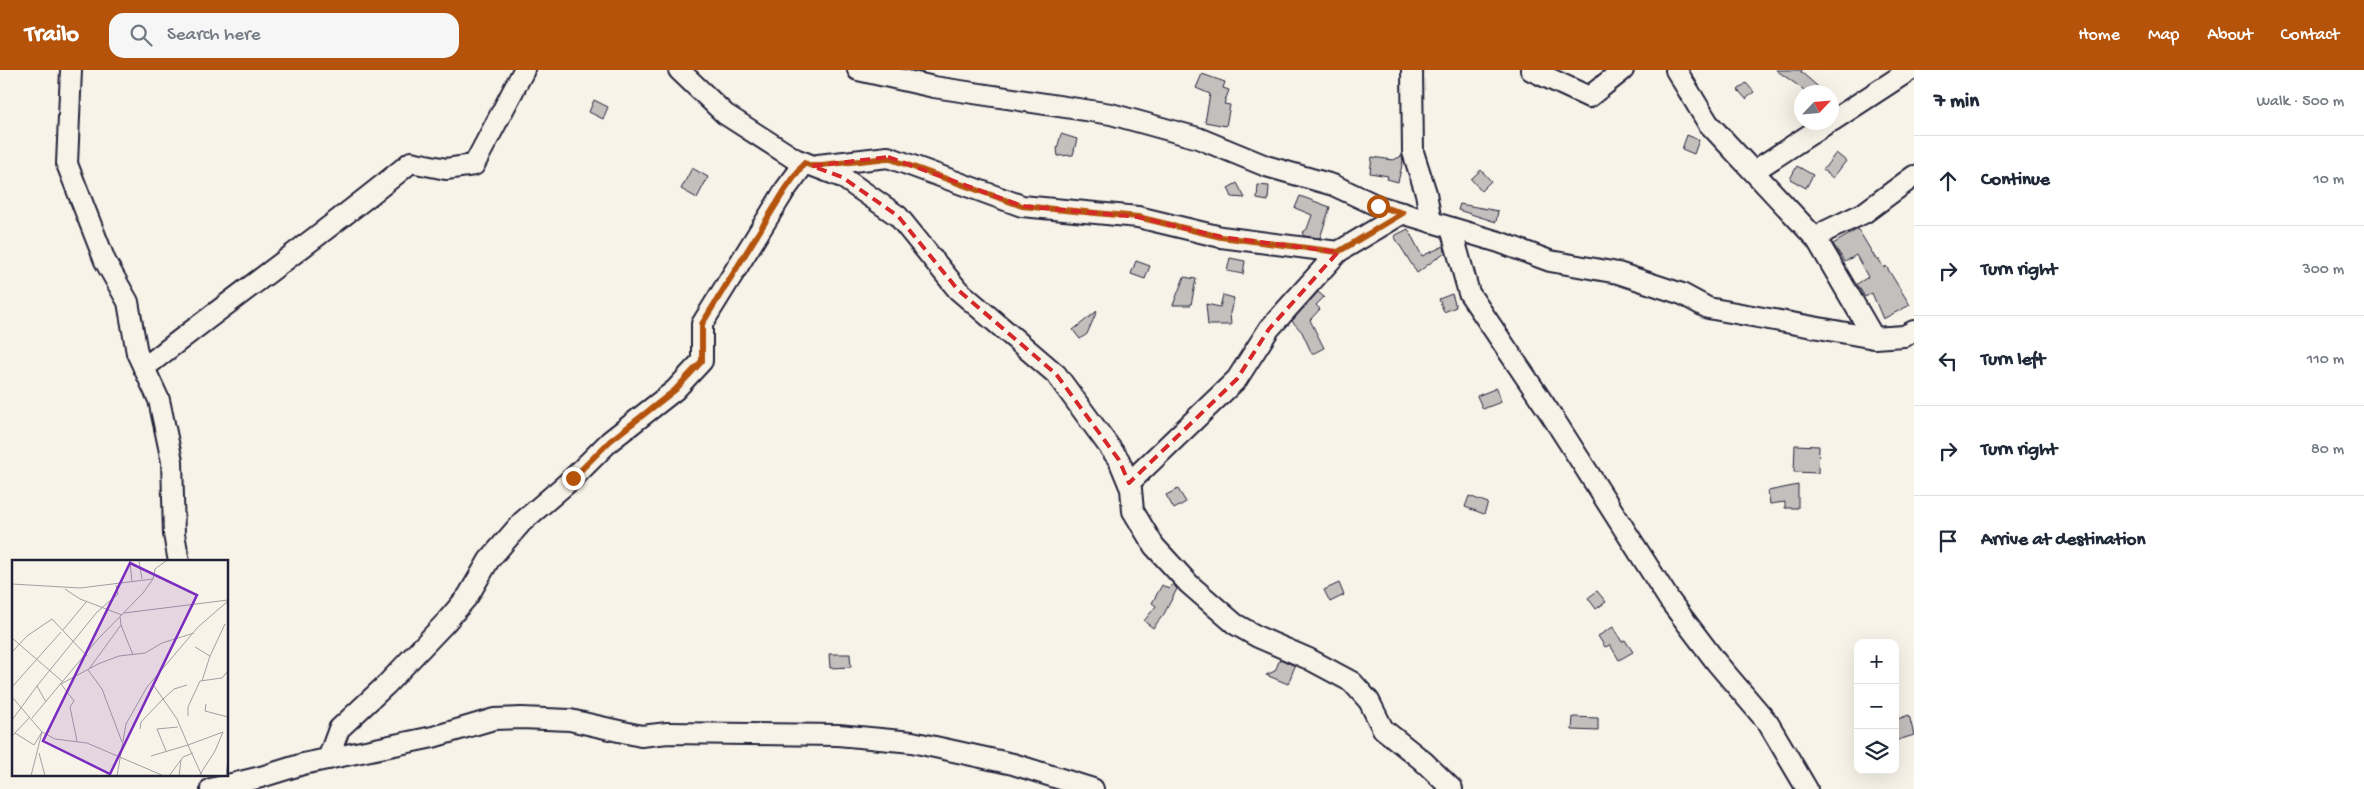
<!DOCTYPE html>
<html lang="en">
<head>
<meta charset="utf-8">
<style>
  body { margin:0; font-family:"Gochi Hand",sans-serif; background:#f6f6f7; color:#1f2937 }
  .controls { position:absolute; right:15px; bottom:15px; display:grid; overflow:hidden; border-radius:10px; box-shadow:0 5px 20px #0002 }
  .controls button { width:45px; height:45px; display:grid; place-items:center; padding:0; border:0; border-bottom:1px solid #e0e1e3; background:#fff; color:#1f2937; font:25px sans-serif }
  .compass { position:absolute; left:1794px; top:15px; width:45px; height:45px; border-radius:50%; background:#fff; box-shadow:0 5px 20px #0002; rotate:64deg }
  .stop { position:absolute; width:15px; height:15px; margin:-11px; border:4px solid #b45309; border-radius:50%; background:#fff }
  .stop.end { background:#b45309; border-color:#fff; box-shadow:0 1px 5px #0008 }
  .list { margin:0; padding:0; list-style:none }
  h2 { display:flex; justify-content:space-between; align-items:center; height:65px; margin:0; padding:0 20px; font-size:21px }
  h2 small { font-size:16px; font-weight:400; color:#747a83 }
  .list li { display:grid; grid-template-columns:32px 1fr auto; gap:15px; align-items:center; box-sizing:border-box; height:90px; padding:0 20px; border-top:1px solid #e0e1e3 }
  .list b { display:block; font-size:19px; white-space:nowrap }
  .list em { font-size:16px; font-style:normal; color:#747a83 }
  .icon { flex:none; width:28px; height:28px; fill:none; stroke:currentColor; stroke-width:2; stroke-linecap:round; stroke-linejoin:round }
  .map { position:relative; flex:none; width:1914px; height:719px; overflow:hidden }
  header { display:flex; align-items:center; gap:30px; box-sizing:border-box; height:70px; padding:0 25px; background:#b45309; color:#fff }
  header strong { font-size:24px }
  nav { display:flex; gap:28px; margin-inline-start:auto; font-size:18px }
  .search { width:350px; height:45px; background:#f6f6f7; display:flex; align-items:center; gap:12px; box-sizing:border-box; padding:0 18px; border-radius:15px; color:#747a83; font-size:19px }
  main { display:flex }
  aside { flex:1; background:#fff }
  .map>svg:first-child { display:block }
  .building { fill:#c2bfbd; stroke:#22223b }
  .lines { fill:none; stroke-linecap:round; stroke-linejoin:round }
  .minor-casing { stroke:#22223b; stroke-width:24 }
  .minor { stroke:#f7f3e8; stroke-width:20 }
  .route { stroke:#b45309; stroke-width:6 }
  .marked { fill:none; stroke:#d62828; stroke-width:4; stroke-dasharray:10 6; stroke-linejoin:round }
  .inset-road { fill:none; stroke:#a29fa3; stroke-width:1 }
  .view { fill:#7b2cbf; fill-opacity:0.15; stroke:#7b2cbf; stroke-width:2.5 }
  .inset-edge { fill:none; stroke:#22223b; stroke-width:2.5 }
</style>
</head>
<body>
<header>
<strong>Trailo</strong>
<div class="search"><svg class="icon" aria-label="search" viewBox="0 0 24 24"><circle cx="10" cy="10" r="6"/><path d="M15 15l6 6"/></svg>Search here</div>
<nav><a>Home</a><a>Map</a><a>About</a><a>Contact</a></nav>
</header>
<main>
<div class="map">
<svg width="1914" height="719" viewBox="0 0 1914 719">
  <rect width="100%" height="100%" fill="#f7f3e8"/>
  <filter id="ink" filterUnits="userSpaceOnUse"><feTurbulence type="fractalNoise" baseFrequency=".02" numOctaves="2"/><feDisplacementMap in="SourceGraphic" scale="10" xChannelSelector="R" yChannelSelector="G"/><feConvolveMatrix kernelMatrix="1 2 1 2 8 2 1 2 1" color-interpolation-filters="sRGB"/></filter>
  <g filter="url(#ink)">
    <!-- building -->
    <g class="building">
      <polygon points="1776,0 1802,0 1801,2 1824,22 1807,22"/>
      <polygon points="1202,4 1225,12 1223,18 1229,20 1224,34 1230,35 1226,56 1205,52 1210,24 1196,18"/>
      <polygon points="1746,13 1754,22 1746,29 1738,20"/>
      <polygon points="594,30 608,37 603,49 589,42"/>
      <polygon points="1061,64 1077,69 1073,85 1058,86 1057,79"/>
      <polygon points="1687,65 1699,70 1694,84 1682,79"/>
      <polygon points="1836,83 1846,91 1833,108 1823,100"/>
      <polygon points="1402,86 1403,91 1398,112 1387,109 1388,106 1370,103 1372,87 1393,90"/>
      <polygon points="1797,96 1813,105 1806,118 1790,109"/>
      <polygon points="692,98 708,107 697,128 681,119"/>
      <polygon points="1481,100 1491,111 1481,121 1471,109"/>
      <polygon points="1237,113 1245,128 1232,127 1228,118"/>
      <polygon points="1258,115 1269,116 1268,131 1257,129"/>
      <polygon points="1300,126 1330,137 1320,168 1304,166 1302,163 1307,159 1312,145 1295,138"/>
      <polygon points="1460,134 1498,141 1496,152 1458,140"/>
      <polygon points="1408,159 1422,186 1444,176 1445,182 1417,203 1394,166"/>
      <polygon points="1858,159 1876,189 1878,188 1884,198 1886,196 1910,235 1883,249 1872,223 1865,227 1857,214 1868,207 1856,185 1845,192 1833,174"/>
      <polygon points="1230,188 1245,191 1243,204 1227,201"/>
      <polygon points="1136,191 1150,196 1145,209 1131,204"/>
      <polygon points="1184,207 1196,209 1191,235 1173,235"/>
      <polygon points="1318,222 1324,227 1316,235 1320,239 1310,250 1324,278 1312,284 1302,262 1292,251"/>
      <polygon points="1452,224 1456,237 1444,242 1439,229"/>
      <polygon points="1223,225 1234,228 1230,243 1231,255 1208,255 1206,234 1220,237"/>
      <polygon points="1097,241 1087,264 1080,269 1073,260"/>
      <polygon points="1497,318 1501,332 1483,339 1477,326"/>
      <polygon points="1795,375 1819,376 1818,403 1794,402"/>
      <polygon points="1798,415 1798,438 1785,438 1785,432 1770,434 1768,421"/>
      <polygon points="1178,419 1186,432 1174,439 1166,425"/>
      <polygon points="1469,426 1488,433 1484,444 1465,437"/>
      <polygon points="1339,513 1344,525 1330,532 1324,520"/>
      <polygon points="1173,514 1177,519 1164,544 1153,558 1144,551 1156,536 1152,533 1162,515 1169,519"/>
      <polygon points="1597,521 1606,532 1596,539 1588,528"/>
      <polygon points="1613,557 1622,572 1625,570 1633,582 1619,590 1610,575 1605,577 1598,566"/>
      <polygon points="829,584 850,584 851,597 830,598"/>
      <polygon points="1280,589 1295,596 1288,614 1266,605 1275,601"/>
      <polygon points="1909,645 1914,665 1895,671 1895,650"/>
      <polygon points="1573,647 1598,648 1598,661 1572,660"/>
    </g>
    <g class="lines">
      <!-- minor casing -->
      <g class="minor-casing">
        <g id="minor">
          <polyline points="71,0 67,94 105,191 128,232 137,283 159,330 172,391 174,464 179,492"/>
          <polyline points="679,0 725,44 795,89 842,107 898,146 958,220 1056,304 1119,390 1131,419 1133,441 1154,476 1189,514 1235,554 1258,567 1309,589 1352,612 1369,631 1383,659 1423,691 1452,719"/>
          <polyline points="858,0 934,17 1111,44 1198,68 1266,96 1333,115 1378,136 1499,172 1550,191 1618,203 1682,224 1708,238 1874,268 1904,266 1914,261"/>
          <polyline points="1412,0 1413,82 1426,123 1431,152"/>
          <polyline points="1531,0 1589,27 1623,0"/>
          <polyline points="1676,0 1708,53 1817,170 1874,268"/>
          <polyline points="1832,51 1910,0"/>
          <polyline points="818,95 888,87 1022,136 1138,147 1221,167 1338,182 1403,143"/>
          <polyline points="1754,101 1829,52"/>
          <polyline points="1451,158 1469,223 1552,346 1670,531 1717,593 1768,653 1807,719"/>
          <polyline points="1817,170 1826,161 1864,143 1914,106"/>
          <path d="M144 298C232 228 324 164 411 92L446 99 474 95 524 0"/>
          <polyline points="1129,413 1237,309 1269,259 1338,182"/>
          <polyline points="328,689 339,659 386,615 446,552 468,526 489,490 522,452 573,408 610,371 675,320 702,291 702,254 785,120 805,93"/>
          <polyline points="211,719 261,707 303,694 433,667 494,649 521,648 570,650 641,666 668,663 838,665 912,672 1013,694 1093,719"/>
        </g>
      </g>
      <!-- minor -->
      <use href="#minor" class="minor"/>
    </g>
  </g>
  <g class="lines" filter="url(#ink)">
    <!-- route -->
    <polyline class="route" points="573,408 610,371 675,320 702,291 702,254 785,120 804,93 812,96 888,88 1022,136 1138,147 1221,167 1338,182 1403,143 1378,136"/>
  </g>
  <!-- marked area -->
  <path class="marked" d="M888 87 1022 136 1138 147 1221 167 1338 182 1269 259 1237 309 1129 413 1119 390 1056 304 958 220 898 146 842 107 812 96Z"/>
  <!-- overview -->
  <g transform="translate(12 490)">
    <rect width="216" height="216" fill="#f7f3e8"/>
    <path class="inset-road" d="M118 1 120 22M127 1 130 19M0 24 68 28 141 19M53 29 68 39 110 55M112 53 216 40M109 65 121 95M51 70 75 41M0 78 51 122M183 87 198 96 190 121M0 92 15 76 40 59 75 96M198 96 213 64M77 109 109 65 108 57M76 110 90 129 110 182M25 126 85 52 106 34 104 25M142 126 165 159 176 185 211 172 203 191 187 216M0 127 49 72M0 137 30 172 19 216M194 144 193 151 216 157M176 156V147L188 121 210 118 216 111M20 158 86 79 131 33 141 19 143 9 154 1M0 160 25 126 34 142M128 169 129 162 151 139 162 129 175 125M3 173 22 185 30 172 43 179 75 183 152 216M0 176 18 157M65 181 58 147 62 141 49 124 86 104 107 96 133 93 150 83 182 73M154 191 145 169 166 167M27 193 33 216M139 196 176 185 190 216M105 216 114 164 135 127 186 67 216 41M157 216 171 197 181 193M167 216 169 200M214 216 216 199"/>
    <path class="view" d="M118 3 185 35 98 214 31 181Z"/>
    <rect width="216" height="216" class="inset-edge"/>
  </g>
</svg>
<div class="controls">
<button>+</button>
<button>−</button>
<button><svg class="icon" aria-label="layers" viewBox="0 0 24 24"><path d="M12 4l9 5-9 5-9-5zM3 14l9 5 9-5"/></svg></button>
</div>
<svg class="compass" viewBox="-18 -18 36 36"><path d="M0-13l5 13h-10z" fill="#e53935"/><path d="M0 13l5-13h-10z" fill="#747a83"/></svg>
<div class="stop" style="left:1378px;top:136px"></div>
<div class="stop end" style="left:573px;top:408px"></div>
</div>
<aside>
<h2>7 min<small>Walk · 500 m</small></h2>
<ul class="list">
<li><svg class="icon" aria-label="ahead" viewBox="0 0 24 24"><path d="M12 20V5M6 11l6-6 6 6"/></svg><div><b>Continue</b></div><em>10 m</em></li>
<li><svg class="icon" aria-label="right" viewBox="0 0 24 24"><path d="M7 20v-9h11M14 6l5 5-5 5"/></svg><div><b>Turn right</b></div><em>300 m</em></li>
<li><svg class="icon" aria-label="left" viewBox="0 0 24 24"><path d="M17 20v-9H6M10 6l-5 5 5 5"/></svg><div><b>Turn left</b></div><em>110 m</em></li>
<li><svg class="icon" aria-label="right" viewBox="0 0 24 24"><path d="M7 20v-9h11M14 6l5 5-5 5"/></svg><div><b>Turn right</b></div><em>80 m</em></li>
<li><svg class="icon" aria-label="arrive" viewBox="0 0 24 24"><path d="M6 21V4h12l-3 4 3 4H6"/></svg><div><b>Arrive at destination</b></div></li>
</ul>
</aside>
</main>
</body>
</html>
